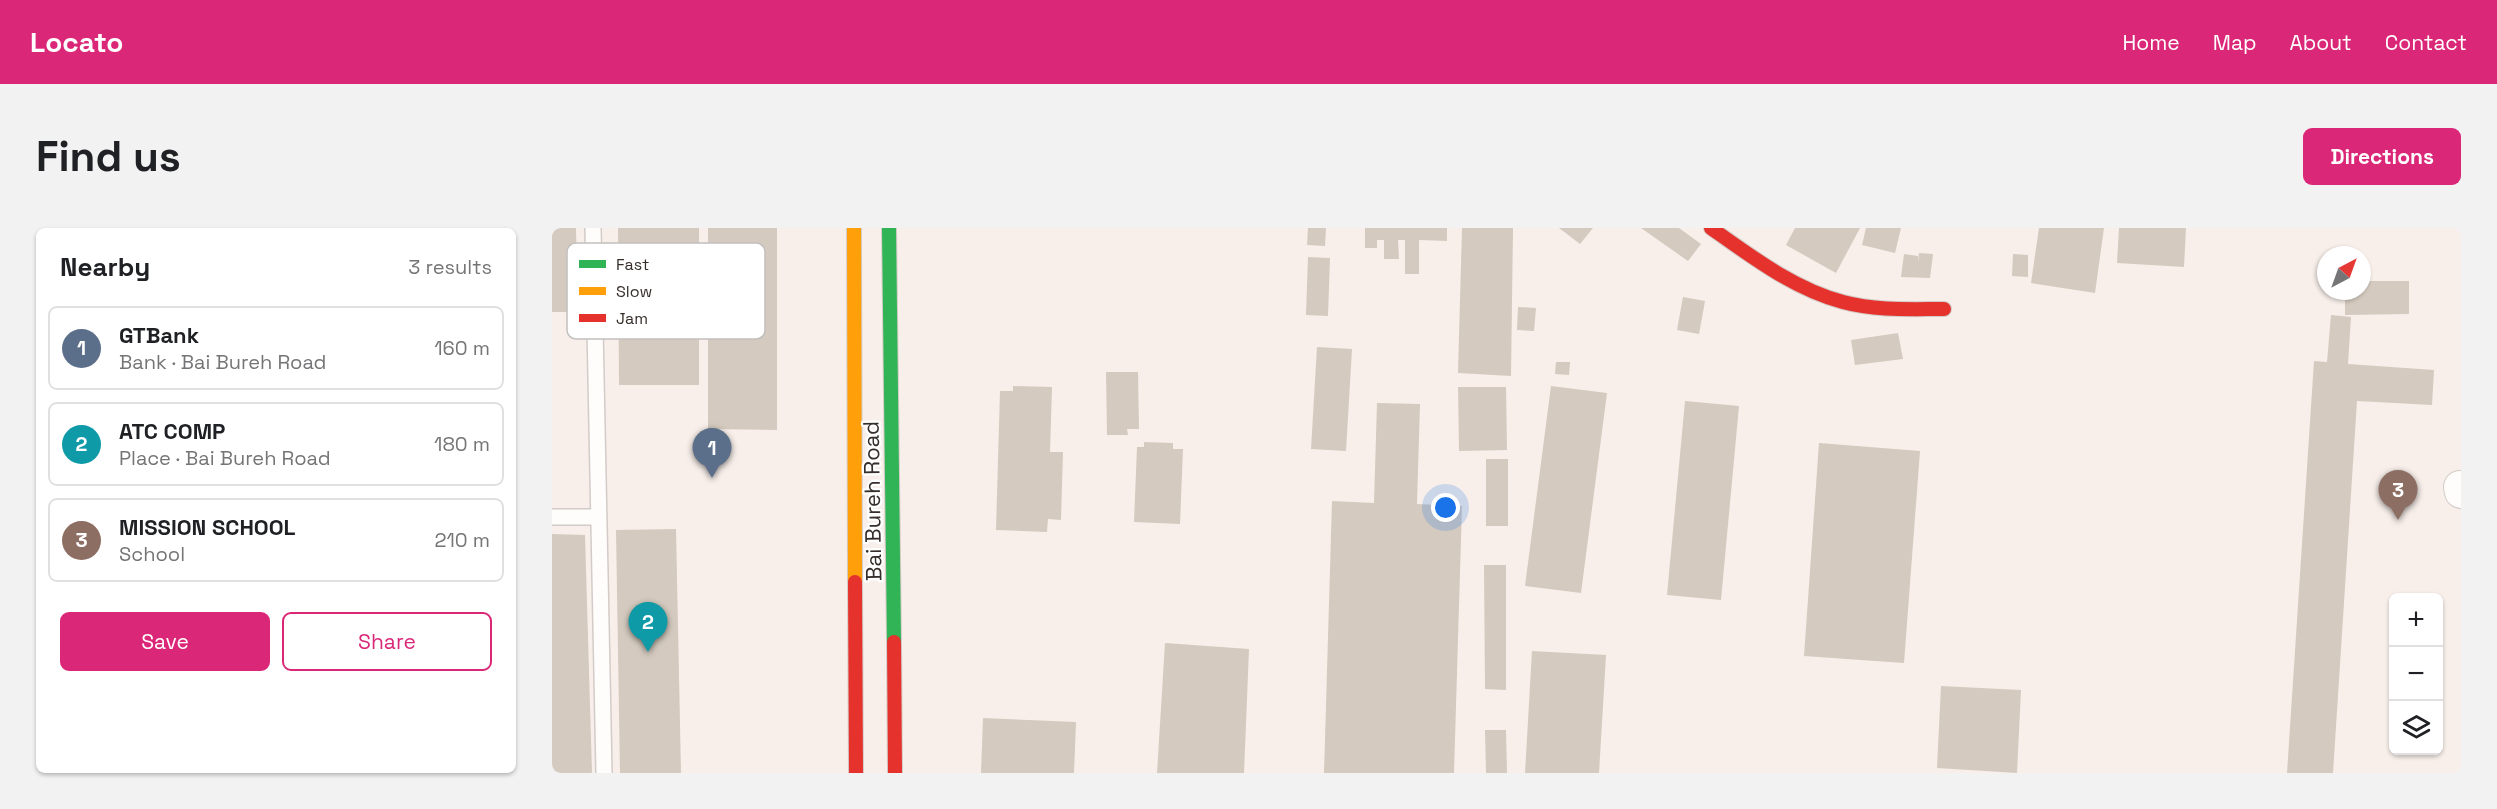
<!DOCTYPE html>
<html lang="en">
<head>
<meta charset="utf-8">
<style>
  body { margin:0; font-family:"Space Grotesk",sans-serif; background:#f2f2f2; color:#202124 }
  .controls { position:absolute; right:18px; bottom:18px; display:grid; overflow:hidden; border-radius:9px; box-shadow:0 2px 4px #0004 }
  .controls button { width:54px; height:54px; display:grid; place-items:center; padding:0; border:0; border-bottom:2px solid #e0e0e0; background:#fff; color:#202124; font:30px sans-serif }
  .compass { position:absolute; left:1765px; top:18px; width:54px; height:54px; border-radius:50%; background:#fff; box-shadow:0 2px 4px #0004; rotate:41deg }
  .you { position:absolute; left:894px; top:280px; width:21px; height:21px; margin:-15px; border:4px solid #fff; border-radius:50%; background:#1a73e8; box-shadow:0 0 0 9px #1a73e833 }
  .badge { display:grid; place-items:center; width:39px; height:39px; border-radius:50%; background:#db2777; color:#fff; font-size:20px; font-weight:700 }
  .pin { position:absolute; translate:-50% -50px; filter:drop-shadow(0 2px 3px #0008) }
  .pin::after { content:''; position:absolute; top:32px; width:21px; height:18px; background:inherit; clip-path:polygon(0 0,100% 0,50% 100%) }
  .list { margin:0; padding:0; list-style:none }
  h2 { display:flex; justify-content:space-between; align-items:center; height:78px; margin:0; padding:0 24px; font-size:26px }
  h2 small { font-size:20px; font-weight:400; color:#757577 }
  .list li { display:grid; grid-template-columns:39px 1fr auto; gap:18px; align-items:center; box-sizing:border-box; height:84px; margin:0 12px 12px; padding:0 12px; border:2px solid #e0e0e0; border-radius:9px }
  .list b { display:block; font-size:22px; white-space:nowrap }
  .list p { margin:0; font-size:20px; white-space:nowrap; color:#757577 }
  .list em { font-size:20px; font-style:normal; color:#757577 }
  .actions { display:flex; gap:12px; padding:18px 24px }
  .actions a { flex:1; padding:14px 0; border:2px solid #db2777; border-radius:9px; text-align:center; font-size:21px; color:#db2777 }
  .actions .main { background:#db2777; color:#fff }
  .icon { flex:none; width:33px; height:33px; fill:none; stroke:currentColor; stroke-width:2; stroke-linecap:round; stroke-linejoin:round }
  .map { position:relative; flex:none; width:1909px; height:545px; overflow:hidden; border-radius:9px }
  header { display:flex; align-items:center; gap:36px; box-sizing:border-box; height:84px; padding:0 30px; background:#db2777; color:#fff }
  header strong { font-size:28px }
  nav { display:flex; gap:33px; margin-inline-start:auto; font-size:21px }
  .intro { display:flex; align-items:center; justify-content:space-between; box-sizing:border-box; height:144px; padding:0 36px }
  h1 { margin:0; font-size:42px }
  .button { padding:15px 27px; border-radius:9px; background:#db2777; color:#fff; font-size:21px; font-weight:700 }
  main { display:flex; gap:36px; padding:0 36px }
  aside { flex:1; background:#fff; border-radius:9px; box-shadow:0 2px 4px #0004 }
  .map>svg:first-child { display:block }
  .building { fill:#d4cabf }
  .lines { fill:none; stroke-linecap:round; stroke-linejoin:round }
  .lane-casing { stroke:#d3cbc7; stroke-width:18 }
  .street-casing { stroke:#d3cbc7; stroke-width:34 }
  .fast-casing { stroke:#d3cbc7; stroke-width:16 }
  .slow-casing { stroke:#d3cbc7; stroke-width:16 }
  .jam-casing { stroke:#d3cbc7; stroke-width:16 }
  .lane { stroke:#fefdfc; stroke-width:15 }
  .street { stroke:#fefdfc; stroke-width:32 }
  .fast { stroke:#30b455; stroke-width:14 }
  .slow { stroke:#ff9f0a; stroke-width:14 }
  .jam { stroke:#e5322d; stroke-width:14 }
  .labels { text-anchor:middle; dominant-baseline:central; stroke-width:4.5; stroke-linejoin:round; paint-order:stroke }
  .street-label { font-size:22px; fill:#352e2b; stroke:#fff }
  .key { fill:#fff; stroke:#c2c0bf; stroke-width:1.5 }
  .key-label { font-size:16px; fill:#352e2b }
</style>
</head>
<body>
<header>
<strong>Locato</strong>
<nav><a>Home</a><a>Map</a><a>About</a><a>Contact</a></nav>
</header>
<div class="intro"><h1>Find us</h1><a class="button">Directions</a></div>
<main>
<aside>
<h2>Nearby<small>3 results</small></h2>
<ul class="list">
<li><span class="badge" style="background:#5c6f8a">1</span><div><b>GTBank</b><p>Bank · Bai Bureh Road</p></div><em>160 m</em></li>
<li><span class="badge" style="background:#0f9aa8">2</span><div><b>ATC COMP</b><p>Place · Bai Bureh Road</p></div><em>180 m</em></li>
<li><span class="badge" style="background:#8d6e63">3</span><div><b>MISSION SCHOOL</b><p>School</p></div><em>210 m</em></li>
</ul>
<div class="actions"><a class="main">Save</a><a>Share</a></div>
</aside>
<div class="map">
<svg width="1909" height="545" viewBox="0 0 1909 545">
  <rect width="100%" height="100%" fill="#f8efea"/>
  <!-- building -->
  <g class="building">
    <polygon points="0,0 24,0 26,84 0,84"/>
    <polygon points="66,0 147,0 147,157 67,157"/>
    <polygon points="156,0 225,0 225,202 156,201"/>
    <polygon points="756,0 774,0 773,18 755,17"/>
    <polygon points="813,0 895,0 895,13 867,12 867,46 853,46 853,12 846,12 847,31 832,31 832,12 825,12 825,20 813,20"/>
    <polygon points="910,0 961,0 959,148 906,145"/>
    <polygon points="1007,0 1041,0 1028,16"/>
    <polygon points="1089,0 1127,0 1149,16 1136,33"/>
    <polygon points="1243,0 1308,0 1284,45 1234,17"/>
    <polygon points="1314,0 1349,0 1343,25 1310,17"/>
    <polygon points="1487,0 1552,0 1543,65 1479,55"/>
    <polygon points="1567,0 1634,0 1632,39 1565,35"/>
    <polygon points="1367,25 1381,26 1378,50 1349,49 1352,26 1366,28 1366,34"/>
    <polygon points="1461,26 1476,27 1476,49 1460,48"/>
    <polygon points="756,29 778,30 776,88 754,87"/>
    <polygon points="1810,53 1857,53 1857,86 1793,87 1793,63 1810,63"/>
    <polygon points="1131,69 1153,73 1147,106 1125,102"/>
    <polygon points="966,79 984,80 982,103 965,102"/>
    <polygon points="1779,87 1799,89 1796,136 1882,142 1880,177 1805,173 1781,545 1735,545 1762,133 1775,134"/>
    <polygon points="1346,105 1351,131 1303,137 1299,112"/>
    <polygon points="765,119 800,121 794,223 759,221"/>
    <polygon points="1004,134 1018,134 1017,147 1003,146"/>
    <polygon points="554,144 586,144 587,201 575,201 576,207 555,207"/>
    <polygon points="461,158 500,159 498,224 511,224 509,292 496,291 495,304 444,302 448,163 461,163"/>
    <polygon points="999,158 1055,165 1029,365 973,358"/>
    <polygon points="906,159 954,159 955,222 907,223"/>
    <polygon points="1133,173 1187,178 1169,372 1115,367"/>
    <polygon points="825,175 868,176 865,276 910,278 902,545 772,545 780,273 822,275"/>
    <polygon points="592,214 621,215 621,221 631,221 628,296 582,294 585,219 592,219"/>
    <polygon points="1267,215 1368,223 1352,435 1252,428"/>
    <rect x="934" y="231" width="22" height="67"/>
    <polygon points="124,301 129,545 68,545 64,302"/>
    <polygon points="0,306 33,307 40,545 0,545"/>
    <polygon points="932,337 954,337 954,462 933,461"/>
    <polygon points="613,415 697,421 692,545 605,545"/>
    <polygon points="980,423 1054,427 1047,545 973,545"/>
    <polygon points="1389,458 1469,462 1465,545 1385,540"/>
    <polygon points="431,490 524,494 522,545 429,545"/>
    <polygon points="933,502 954,502 955,545 934,545"/>
  </g>
  <g class="lines">
    <!-- lane casing -->
    <g class="lane-casing">
      <g id="lane">
        <polyline points="41,0 52,545"/>
        <polyline points="0,289 45,289"/>
      </g>
    </g>
    <!-- street casing -->
    <g class="street-casing">
      <polyline id="street" points="1908,259 1909,264"/>
    </g>
    <!-- fast casing -->
    <g class="fast-casing">
      <polyline id="fast" points="337,0 342,414"/>
    </g>
    <!-- slow casing -->
    <g class="slow-casing">
      <polyline id="slow" points="302,0 303,354"/>
    </g>
    <!-- jam casing -->
    <g class="jam-casing">
      <g id="jam">
        <path d="M1159 0C1200 29 1242 61 1291 74 1324 83 1359 81 1392 81"/>
        <polyline points="303,354 304,545"/>
        <polyline points="342,414 343,545"/>
      </g>
    </g>
    <!-- lane -->
    <use href="#lane" class="lane"/>
    <!-- street -->
    <use href="#street" class="street"/>
    <!-- fast -->
    <use href="#fast" class="fast"/>
    <!-- slow -->
    <use href="#slow" class="slow"/>
    <!-- jam -->
    <use href="#jam" class="jam"/>
  </g>
  <g class="labels">
    <!-- street labels -->
    <g class="street-label">
      <text transform="translate(320 273) rotate(-91)">Bai Bureh Road</text>
    </g>
  </g>
  <!-- legend -->
  <rect x="15" y="15" width="198" height="96" rx="9" class="key"/>
  <rect x="27" y="32" width="27" height="8" fill="#30b455"/>
  <rect x="27" y="59" width="27" height="8" fill="#ff9f0a"/>
  <rect x="27" y="86" width="27" height="8" fill="#e5322d"/>
  <g class="key-label">
    <text x="64" y="42">Fast</text>
    <text x="64" y="69">Slow</text>
    <text x="64" y="96">Jam</text>
  </g>
</svg>
<div class="controls">
<button>+</button>
<button>−</button>
<button><svg class="icon" aria-label="layers" viewBox="0 0 24 24"><path d="M12 4l9 5-9 5-9-5zM3 14l9 5 9-5"/></svg></button>
</div>
<svg class="compass" viewBox="-18 -18 36 36"><path d="M0-13l5 13h-10z" fill="#e53935"/><path d="M0 13l5-13h-10z" fill="#757577"/></svg>
<div class="you"></div>
<div class="pin badge" style="left:160px;top:250px;background:#5c6f8a">1</div>
<div class="pin badge" style="left:96px;top:424px;background:#0f9aa8">2</div>
<div class="pin badge" style="left:1846px;top:292px;background:#8d6e63">3</div>
</div>
</main>
</body>
</html>
